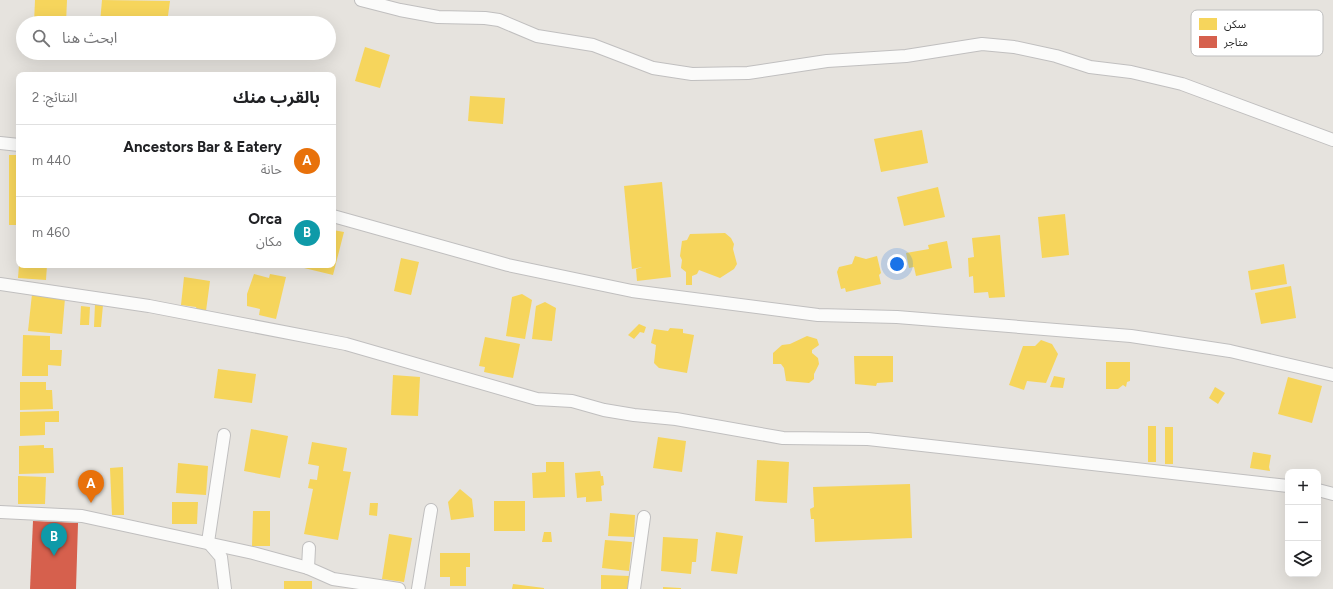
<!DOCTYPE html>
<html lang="ar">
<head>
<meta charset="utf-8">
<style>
  body { margin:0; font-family:Figtree,"Noto Sans Arabic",sans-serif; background:#f6f6f6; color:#202124; direction:rtl }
  .controls { position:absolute; right:12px; bottom:12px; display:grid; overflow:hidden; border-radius:8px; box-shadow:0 4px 16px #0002 }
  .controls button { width:36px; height:36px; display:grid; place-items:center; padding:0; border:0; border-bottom:1px solid #e0e0e0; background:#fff; color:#202124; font:20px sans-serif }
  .you { position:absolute; left:897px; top:264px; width:14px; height:14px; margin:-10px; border:3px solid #fff; border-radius:50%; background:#1a73e8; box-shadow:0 0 0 6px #1a73e833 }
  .badge { display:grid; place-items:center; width:26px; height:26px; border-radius:50%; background:#6a6968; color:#fff; font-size:13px; font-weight:700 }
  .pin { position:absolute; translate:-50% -33px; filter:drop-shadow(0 1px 2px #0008) }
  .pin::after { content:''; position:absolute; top:21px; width:14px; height:12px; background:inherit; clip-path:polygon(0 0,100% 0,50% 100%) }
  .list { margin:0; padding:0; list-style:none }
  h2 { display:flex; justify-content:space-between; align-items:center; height:52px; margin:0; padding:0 16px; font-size:17px }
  h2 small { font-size:13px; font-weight:400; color:#757577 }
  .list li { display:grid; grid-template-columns:26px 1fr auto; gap:12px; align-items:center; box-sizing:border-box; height:72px; padding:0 16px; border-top:1px solid #e0e0e0 }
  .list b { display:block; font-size:15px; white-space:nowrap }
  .list p { margin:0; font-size:13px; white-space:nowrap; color:#757577 }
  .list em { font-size:13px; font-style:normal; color:#757577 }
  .icon { flex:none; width:22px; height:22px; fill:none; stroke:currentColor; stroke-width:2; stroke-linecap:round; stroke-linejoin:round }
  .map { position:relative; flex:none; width:1333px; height:589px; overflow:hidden; direction:ltr }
  .search { position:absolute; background:#fff; box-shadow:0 4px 16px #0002; left:16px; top:16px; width:320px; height:44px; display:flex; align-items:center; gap:10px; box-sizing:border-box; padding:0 14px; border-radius:22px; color:#757577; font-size:15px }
  .panel { position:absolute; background:#fff; box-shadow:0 4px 16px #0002; left:16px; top:72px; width:320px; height:196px; border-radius:8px; direction:rtl }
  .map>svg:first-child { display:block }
  .homes { fill:#f6d55c }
  .shops { fill:#d6604d }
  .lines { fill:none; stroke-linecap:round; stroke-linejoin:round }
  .minor-casing { stroke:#c0bfbf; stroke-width:14 }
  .minor { stroke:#fbfbfa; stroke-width:12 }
  .key { fill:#fff; stroke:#bebebe; stroke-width:1 }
  .key-label { font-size:11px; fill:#282828 }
</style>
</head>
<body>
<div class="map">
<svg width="1333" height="589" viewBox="0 0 1333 589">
  <rect width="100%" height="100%" fill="#e6e3de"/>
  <!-- homes -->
  <g class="homes">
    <polygon points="35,0 67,0 66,23 34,23"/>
    <polygon points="102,0 170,1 167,23 100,23"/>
    <polygon points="365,47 390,55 380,88 355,81"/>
    <polygon points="470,96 505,98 503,124 468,121"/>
    <polygon points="922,130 928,163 881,172 874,139"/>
    <rect x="9" y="155" width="10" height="70"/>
    <polygon points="662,182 671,277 637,281 636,269 642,267 632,269 624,186"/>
    <polygon points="938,187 945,217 904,226 897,197"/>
    <polygon points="1065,214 1069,255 1042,258 1038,217"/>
    <polygon points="333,230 344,232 333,275 304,268 305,265 333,265"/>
    <polygon points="725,233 731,238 734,244 733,249 737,264 734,269 720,278 699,270 697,274 692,276 692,285 686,285 686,272 681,268 682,260 680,256 682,241 687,240 690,234"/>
    <polygon points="1000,235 1005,297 989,298 988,292 974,293 973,276 969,277 968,258 974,257 972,238"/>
    <polygon points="947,241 952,268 916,276 914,267 909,268 906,253 929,249 928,245"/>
    <polygon points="855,256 866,259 877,256 881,273 879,275 881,284 846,292 845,288 841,289 837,272 839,267 852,264"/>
    <polygon points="401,258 419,262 411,295 394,291"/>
    <polygon points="1284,264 1287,284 1251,290 1248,271"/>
    <polygon points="19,265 47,265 46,280 18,278"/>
    <polygon points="254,274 269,278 270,274 286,277 276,319 259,315 260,309 247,306 247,294"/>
    <polygon points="184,277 210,281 206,311 197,310 196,307 181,305"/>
    <polygon points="1291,286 1296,318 1261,324 1255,293"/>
    <polygon points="32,294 65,298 62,334 28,331"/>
    <polygon points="522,294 532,300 525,339 506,336 512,297"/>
    <polygon points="545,302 556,308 552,341 532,339 536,306"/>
    <polygon points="95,304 103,305 101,327 94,327"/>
    <polygon points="81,306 90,307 89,325 80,325"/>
    <polygon points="639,324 646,327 644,333 640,332 634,339 628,335"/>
    <polygon points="670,328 683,329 683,333 694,335 687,373 659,368 654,363 656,345 651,343 654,329 668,331"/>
    <polygon points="23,335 50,336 50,350 62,350 61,366 48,365 48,376 22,376"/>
    <polygon points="807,336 817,339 819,345 812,350 812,353 818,358 819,364 814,374 814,379 809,383 786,381 784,368 781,364 773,364 773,353 782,345 790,344"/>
    <polygon points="485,337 520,344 513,378 484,372 485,367 479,366"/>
    <polygon points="1041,340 1052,344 1058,354 1046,383 1027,381 1024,390 1009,385 1023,346 1035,346"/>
    <polygon points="854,356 893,356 893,382 877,383 876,386 855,384"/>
    <polygon points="1106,362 1130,362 1130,381 1127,382 1126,387 1123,385 1118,389 1106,389"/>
    <polygon points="218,369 256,374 252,403 214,398"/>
    <polygon points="393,375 420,377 418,416 391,415"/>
    <polygon points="1054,376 1065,378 1063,388 1050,387"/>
    <polygon points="1288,377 1322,386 1312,423 1278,414"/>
    <polygon points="20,382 46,382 46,390 52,390 53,409 20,410"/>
    <polygon points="1215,387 1225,393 1218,404 1209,398"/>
    <polygon points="59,411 59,422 45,422 45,435 20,436 20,412"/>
    <rect x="1148" y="426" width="8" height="36"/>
    <rect x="1165" y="427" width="8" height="37"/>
    <polygon points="251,429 288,436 280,478 244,471"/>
    <polygon points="658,437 686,441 682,472 653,468"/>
    <polygon points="312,442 347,448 343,471 351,472 338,540 304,534 313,489 308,488 310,479 317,480 319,466 308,464"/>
    <polygon points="44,445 44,448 53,448 54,473 19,474 19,446"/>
    <polygon points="1253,452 1271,455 1269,467 1270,471 1250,468"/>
    <polygon points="757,460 789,462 787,503 755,501"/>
    <polygon points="546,462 564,462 565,497 533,498 532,473 546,472"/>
    <polygon points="178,463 208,466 206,495 176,493"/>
    <polygon points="123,467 124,515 112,515 110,468"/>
    <polygon points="600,471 601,476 603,476 604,485 601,486 602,501 586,502 586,497 577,498 575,473"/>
    <polygon points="18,476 46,477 45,504 18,504"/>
    <polygon points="910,484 912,538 815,542 814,519 811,519 810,509 814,507 813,487"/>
    <polygon points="460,489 472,499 474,517 451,520 448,502"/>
    <rect x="494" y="501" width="31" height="30"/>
    <polygon points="172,502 198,502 197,524 172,524"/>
    <polygon points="370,503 378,503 377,516 369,515"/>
    <polygon points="253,511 270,511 270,546 252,546"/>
    <polygon points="610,513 635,515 634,537 608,536"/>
    <polygon points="544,532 551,532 552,542 542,542"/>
    <polygon points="716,532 743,536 737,574 711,571"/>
    <polygon points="389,534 412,538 404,582 382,579"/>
    <polygon points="663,537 698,539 696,562 692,562 691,574 661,571"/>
    <polygon points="605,540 632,542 629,571 602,568"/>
    <polygon points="440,553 470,553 470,567 466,567 466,586 450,586 450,577 440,577"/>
    <polygon points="601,575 630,576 630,589 601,589"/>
    <rect x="284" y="581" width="28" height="8"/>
    <polygon points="513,584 544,588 544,589 512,589"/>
    <polygon points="663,587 681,588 681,589 663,589"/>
  </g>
  <!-- shops -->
  <polygon class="shops" points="33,521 78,523 76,589 30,589"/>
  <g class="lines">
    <!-- minor casing -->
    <g class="minor-casing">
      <g id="minor">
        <polyline points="361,0 400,10 438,17 485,18 499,20 537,36 593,45 653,68 692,74 748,73 827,61 906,56 982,44 1014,47 1056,56 1090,67 1131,72 1182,84 1333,140"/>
        <polyline points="0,143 19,145"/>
        <polyline points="333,216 508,265 632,291 818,315 897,317 1131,336 1230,351 1333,375"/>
        <polyline points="0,284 149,306 346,344 537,399 572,401 604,410 634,415 676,419 783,438 868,439 1288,486"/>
        <polyline points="224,435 208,542 221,557 225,589"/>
        <polyline points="1318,490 1333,494"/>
        <polyline points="0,512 82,516 253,553 308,568 333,579 399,589"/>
        <polyline points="308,568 309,548"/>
        <polyline points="418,589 431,510"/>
        <polyline points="634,589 644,517"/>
      </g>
    </g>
    <!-- minor -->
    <use href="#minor" class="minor"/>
  </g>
  <!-- legend -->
  <rect x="1191" y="10" width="132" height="46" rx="6" class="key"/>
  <rect x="1199" y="18" width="18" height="12" fill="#f6d55c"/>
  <rect x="1199" y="36" width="18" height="12" fill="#d6604d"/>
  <g class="key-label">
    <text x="1224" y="28">سكن</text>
    <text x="1224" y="46">متاجر</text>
  </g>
</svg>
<div class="controls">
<button>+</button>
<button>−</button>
<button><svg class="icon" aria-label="layers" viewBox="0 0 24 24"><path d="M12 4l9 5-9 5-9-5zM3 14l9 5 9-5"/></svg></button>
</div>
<div class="you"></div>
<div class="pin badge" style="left:91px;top:503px;background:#e8710a">A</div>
<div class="pin badge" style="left:54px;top:556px;background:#0f9aa8">B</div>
<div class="search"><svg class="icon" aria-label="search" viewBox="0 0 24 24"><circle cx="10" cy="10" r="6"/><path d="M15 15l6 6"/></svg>ابحث هنا</div>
<section class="panel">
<h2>بالقرب منك<small>النتائج: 2</small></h2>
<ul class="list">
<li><span class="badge" style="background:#e8710a">A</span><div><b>Ancestors Bar &amp; Eatery</b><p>حانة</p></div><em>440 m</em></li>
<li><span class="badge" style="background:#0f9aa8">B</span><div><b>Orca</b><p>مكان</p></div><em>460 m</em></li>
</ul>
</section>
</div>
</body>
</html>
